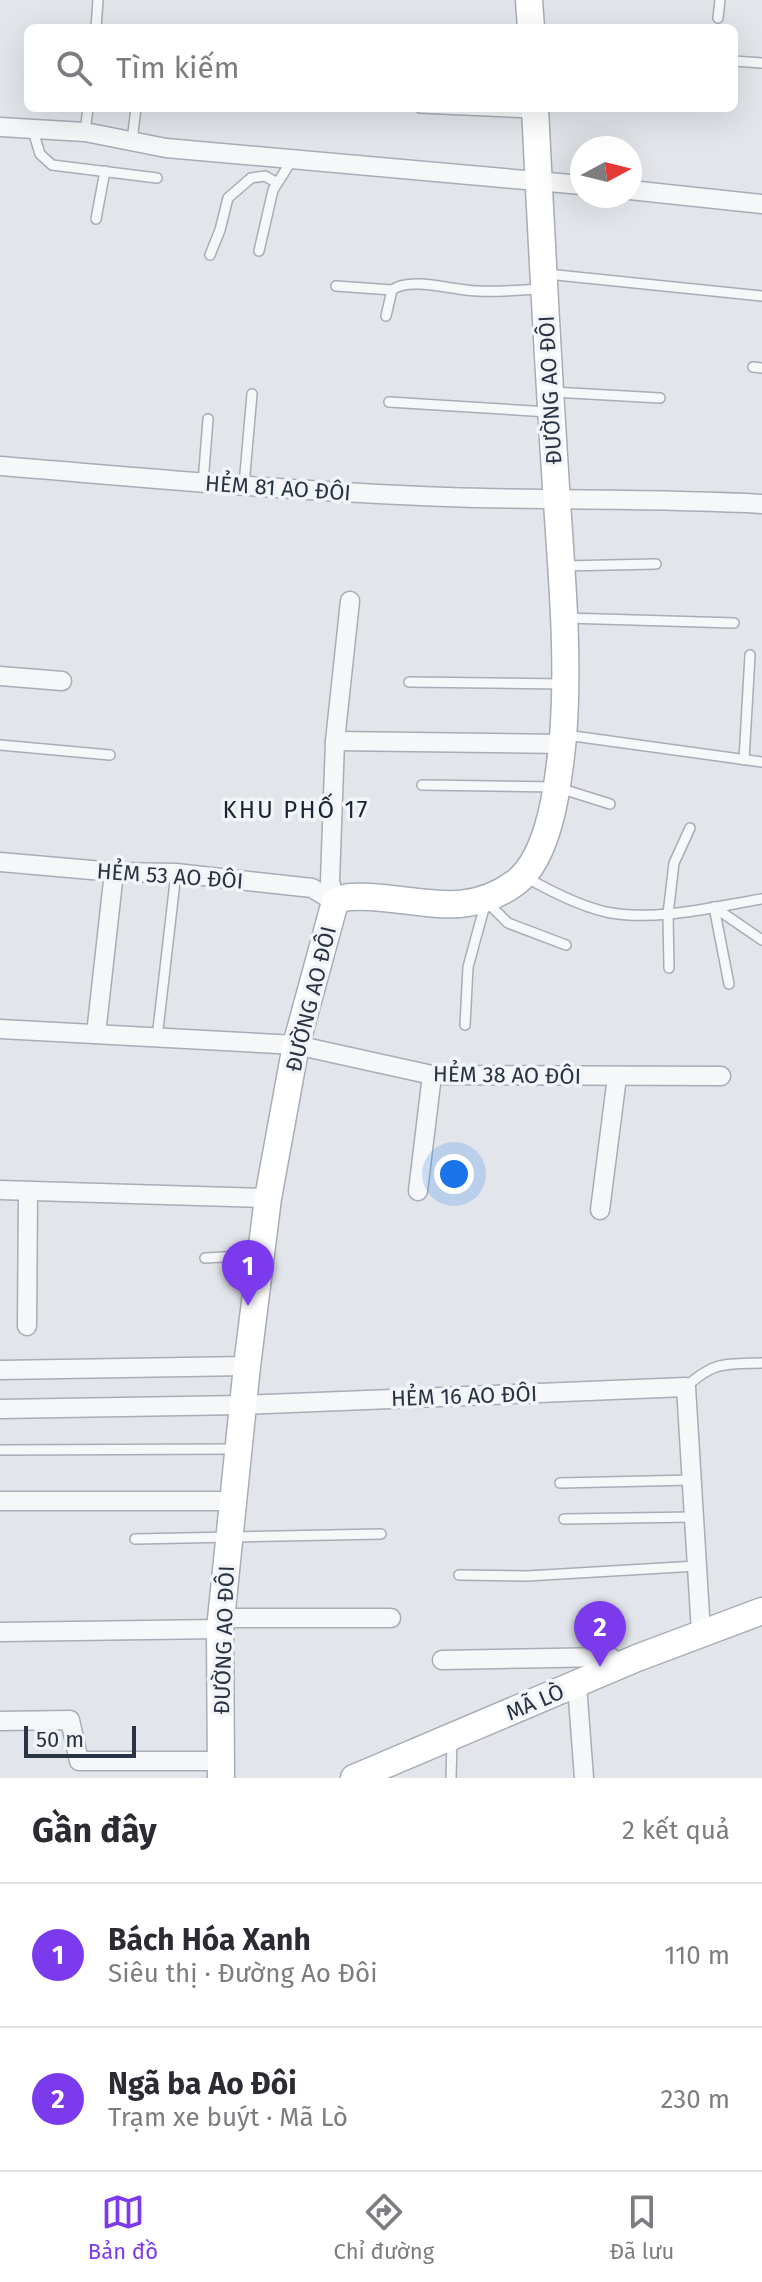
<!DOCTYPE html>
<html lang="vi">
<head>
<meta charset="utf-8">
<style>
  body { margin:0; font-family:"Fira Sans",sans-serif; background:#f7f7f7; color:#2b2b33 }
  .compass { position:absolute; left:570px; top:136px; width:72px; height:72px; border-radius:50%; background:#fff; box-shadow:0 8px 32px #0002; rotate:83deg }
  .scale { position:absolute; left:24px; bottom:20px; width:112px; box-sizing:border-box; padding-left:8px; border:4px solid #293344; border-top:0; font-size:22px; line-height:28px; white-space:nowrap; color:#293344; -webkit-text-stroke:6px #f2f5f8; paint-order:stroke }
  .you { position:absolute; left:454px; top:1174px; width:28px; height:28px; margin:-20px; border:6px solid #fff; border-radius:50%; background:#1a73e8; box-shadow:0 0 0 12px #1a73e833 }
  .badge { display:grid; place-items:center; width:52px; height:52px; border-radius:50%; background:#7c3aed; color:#fff; font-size:26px; font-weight:700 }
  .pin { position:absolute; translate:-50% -66px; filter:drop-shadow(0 2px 4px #0008) }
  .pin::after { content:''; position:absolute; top:42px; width:28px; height:24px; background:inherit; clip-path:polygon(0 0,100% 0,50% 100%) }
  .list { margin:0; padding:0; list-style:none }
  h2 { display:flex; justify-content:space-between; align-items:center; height:104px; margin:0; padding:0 32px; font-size:34px }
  h2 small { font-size:26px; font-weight:400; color:#7c7c81 }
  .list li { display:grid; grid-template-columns:52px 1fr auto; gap:24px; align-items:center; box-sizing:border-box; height:144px; padding:0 32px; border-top:2px solid #e1e1e2 }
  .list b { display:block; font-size:30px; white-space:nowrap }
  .list p { margin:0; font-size:26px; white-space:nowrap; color:#7c7c81 }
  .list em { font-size:26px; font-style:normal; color:#7c7c81 }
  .icon { flex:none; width:44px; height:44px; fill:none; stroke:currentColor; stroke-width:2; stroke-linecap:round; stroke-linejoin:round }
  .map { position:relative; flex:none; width:762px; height:1778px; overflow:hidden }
  .search { position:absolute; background:#fff; box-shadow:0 8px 32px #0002; left:24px; right:24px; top:24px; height:88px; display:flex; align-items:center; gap:20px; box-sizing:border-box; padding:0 28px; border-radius:12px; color:#7c7c81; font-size:30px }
  .sheet { height:392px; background:#fff }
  nav { display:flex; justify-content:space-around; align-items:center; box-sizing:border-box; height:112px; border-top:2px solid #e1e1e2; background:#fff; font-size:22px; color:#7c7c81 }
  nav a { display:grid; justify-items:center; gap:4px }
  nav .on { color:#7c3aed }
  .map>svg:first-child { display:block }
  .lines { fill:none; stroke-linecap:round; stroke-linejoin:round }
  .lane-casing { stroke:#a7adb6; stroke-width:12 }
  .street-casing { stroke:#a7adb6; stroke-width:21 }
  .secondary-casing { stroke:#a7adb6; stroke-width:29 }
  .lane { stroke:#f5f7f9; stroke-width:9 }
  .street { stroke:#f5f7f9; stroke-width:18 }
  .secondary { stroke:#fff; stroke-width:26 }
  .labels { text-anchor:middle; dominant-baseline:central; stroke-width:7; stroke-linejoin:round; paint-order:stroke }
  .street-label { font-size:22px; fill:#293344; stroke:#f2f5f8 }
  .neighbourhood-label { font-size:24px; letter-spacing:2px; fill:#1b2435; stroke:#f2f5f8 }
</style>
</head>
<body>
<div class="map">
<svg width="762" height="1778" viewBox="0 0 762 1778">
  <rect width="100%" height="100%" fill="#e2e6eb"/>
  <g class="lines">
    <!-- lane casing -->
    <g class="lane-casing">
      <g id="lane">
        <polyline points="718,18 720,0"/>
        <polyline points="96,28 98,0"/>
        <polyline points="734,61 762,63"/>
        <polyline points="420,108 532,113"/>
        <polyline points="33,131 40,154 52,165 157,178"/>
        <polyline points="85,132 88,108"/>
        <polyline points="132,141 136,108"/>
        <polyline points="96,219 105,171"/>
        <polyline points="259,251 273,190 292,160"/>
        <polyline points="210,255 220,230 228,198 251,178 265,176 277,183"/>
        <polyline points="547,274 762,296"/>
        <polyline points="336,286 392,290"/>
        <path d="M386 316 392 290C411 276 455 291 478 291 499 292 520 290 541 289"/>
        <polyline points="753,367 762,368"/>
        <polyline points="553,392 660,398"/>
        <polyline points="389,402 548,412"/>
        <polyline points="203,483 208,419"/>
        <polyline points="244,485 252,394"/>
        <polyline points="563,566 656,564"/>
        <polyline points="566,618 734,623"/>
        <polyline points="409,682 564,684"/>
        <polyline points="566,735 762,762"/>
        <polyline points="0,745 110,755"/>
        <polyline points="744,760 750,655"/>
        <polyline points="422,785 556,787 610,804"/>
        <path d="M525 877C551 891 577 905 606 912 655 922 713 907 762 899"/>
        <polyline points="714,907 729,984"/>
        <polyline points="714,907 762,940"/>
        <polyline points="669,968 668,914 674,863 690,828"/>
        <polyline points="465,1025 468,967 486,901 508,923 566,945"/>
        <polyline points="157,1038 176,873"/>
        <polyline points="205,1258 259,1255"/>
        <path d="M686 1387C714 1361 725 1364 762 1363"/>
        <polyline points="0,1450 235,1449"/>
        <polyline points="560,1483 692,1480"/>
        <polyline points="564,1519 694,1517"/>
        <polyline points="135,1539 381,1534"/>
        <polyline points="459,1575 527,1576 697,1566"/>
        <polyline points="451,1778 452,1741"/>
      </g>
    </g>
    <!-- street casing -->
    <g class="street-casing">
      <g id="street">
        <polyline points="0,127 85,132 166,148 582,185"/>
        <polyline points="630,190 762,204"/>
        <path d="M0 466C149 478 298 492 447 497 552 501 657 498 762 504"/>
        <polyline points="0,676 62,681"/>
        <polyline points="335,741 562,744"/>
        <polyline points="0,862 114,872 176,873 312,888 335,902"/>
        <polyline points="335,902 330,881 335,741 350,601"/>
        <polyline points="0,1029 296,1045 432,1075 721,1076"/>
        <polyline points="96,1034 114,872"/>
        <polyline points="0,1190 268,1198"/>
        <polyline points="418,1191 432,1075"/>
        <polyline points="600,1210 617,1077"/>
        <polyline points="27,1326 28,1192"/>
        <polyline points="0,1370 247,1366"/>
        <polyline points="0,1409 243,1405 686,1387 701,1632"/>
        <polyline points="0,1501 233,1501"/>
        <polyline points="221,1618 391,1618"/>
        <polyline points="0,1632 220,1629"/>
        <polyline points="442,1660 610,1657 622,1666"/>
        <polyline points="577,1685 584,1778"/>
        <polyline points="0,1721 70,1720 79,1761 220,1761"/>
      </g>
    </g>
    <!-- secondary casing -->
    <g class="secondary-casing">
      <g id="secondary">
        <polyline points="529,0 531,28"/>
        <path d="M221 1778 220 1629 247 1366 268 1198 296 1045 335 902C347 895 356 897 370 897 424 900 468 918 515 883 551 857 559 778 563 737 570 649 560 558 555 471 547 350 541 229 535 108"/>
        <polyline points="354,1778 637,1658 762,1611"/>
      </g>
    </g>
    <!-- lane -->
    <use href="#lane" class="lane"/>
    <!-- street -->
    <use href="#street" class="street"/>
    <!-- secondary -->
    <use href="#secondary" class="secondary"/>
  </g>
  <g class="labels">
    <!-- street labels -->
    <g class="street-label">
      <text transform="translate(550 390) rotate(-93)">ĐƯỜNG AO ĐÔI</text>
      <text transform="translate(278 488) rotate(4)">HẺM 81 AO ĐÔI</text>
      <text transform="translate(170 876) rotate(4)">HẺM 53 AO ĐÔI</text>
      <text transform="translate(311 999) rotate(-76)">ĐƯỜNG AO ĐÔI</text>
      <text transform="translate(507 1075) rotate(1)">HẺM 38 AO ĐÔI</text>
      <text transform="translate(464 1396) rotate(-2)">HẺM 16 AO ĐÔI</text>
      <text transform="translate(224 1640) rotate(-88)">ĐƯỜNG AO ĐÔI</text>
      <text transform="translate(535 1702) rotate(-23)">MÃ LÒ</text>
    </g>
    <!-- neighbourhood labels -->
    <g class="neighbourhood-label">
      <text x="296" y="810">KHU PHỐ 17</text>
    </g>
  </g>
</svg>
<svg class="compass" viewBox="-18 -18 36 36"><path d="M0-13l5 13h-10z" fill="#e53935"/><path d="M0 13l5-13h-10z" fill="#7c7c81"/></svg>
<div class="scale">50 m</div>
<div class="you"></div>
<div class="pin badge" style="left:248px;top:1306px">1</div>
<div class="pin badge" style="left:600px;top:1667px">2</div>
<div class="search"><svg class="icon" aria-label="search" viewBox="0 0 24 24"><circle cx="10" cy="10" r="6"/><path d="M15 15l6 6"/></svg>Tìm kiếm</div>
</div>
<section class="sheet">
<h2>Gần đây<small>2 kết quả</small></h2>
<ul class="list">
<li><span class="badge">1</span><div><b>Bách Hóa Xanh</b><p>Siêu thị · Đường Ao Đôi</p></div><em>110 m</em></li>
<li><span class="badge">2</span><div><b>Ngã ba Ao Đôi</b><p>Trạm xe buýt · Mã Lò</p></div><em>230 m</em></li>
</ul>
</section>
<nav>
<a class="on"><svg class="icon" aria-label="map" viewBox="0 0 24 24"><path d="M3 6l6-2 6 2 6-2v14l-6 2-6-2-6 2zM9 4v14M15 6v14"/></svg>Bản đồ</a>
<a><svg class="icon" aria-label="directions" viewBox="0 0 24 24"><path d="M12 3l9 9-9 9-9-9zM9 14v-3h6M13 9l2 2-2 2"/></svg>Chỉ đường</a>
<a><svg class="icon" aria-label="saved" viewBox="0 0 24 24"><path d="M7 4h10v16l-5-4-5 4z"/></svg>Đã lưu</a>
</nav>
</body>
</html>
